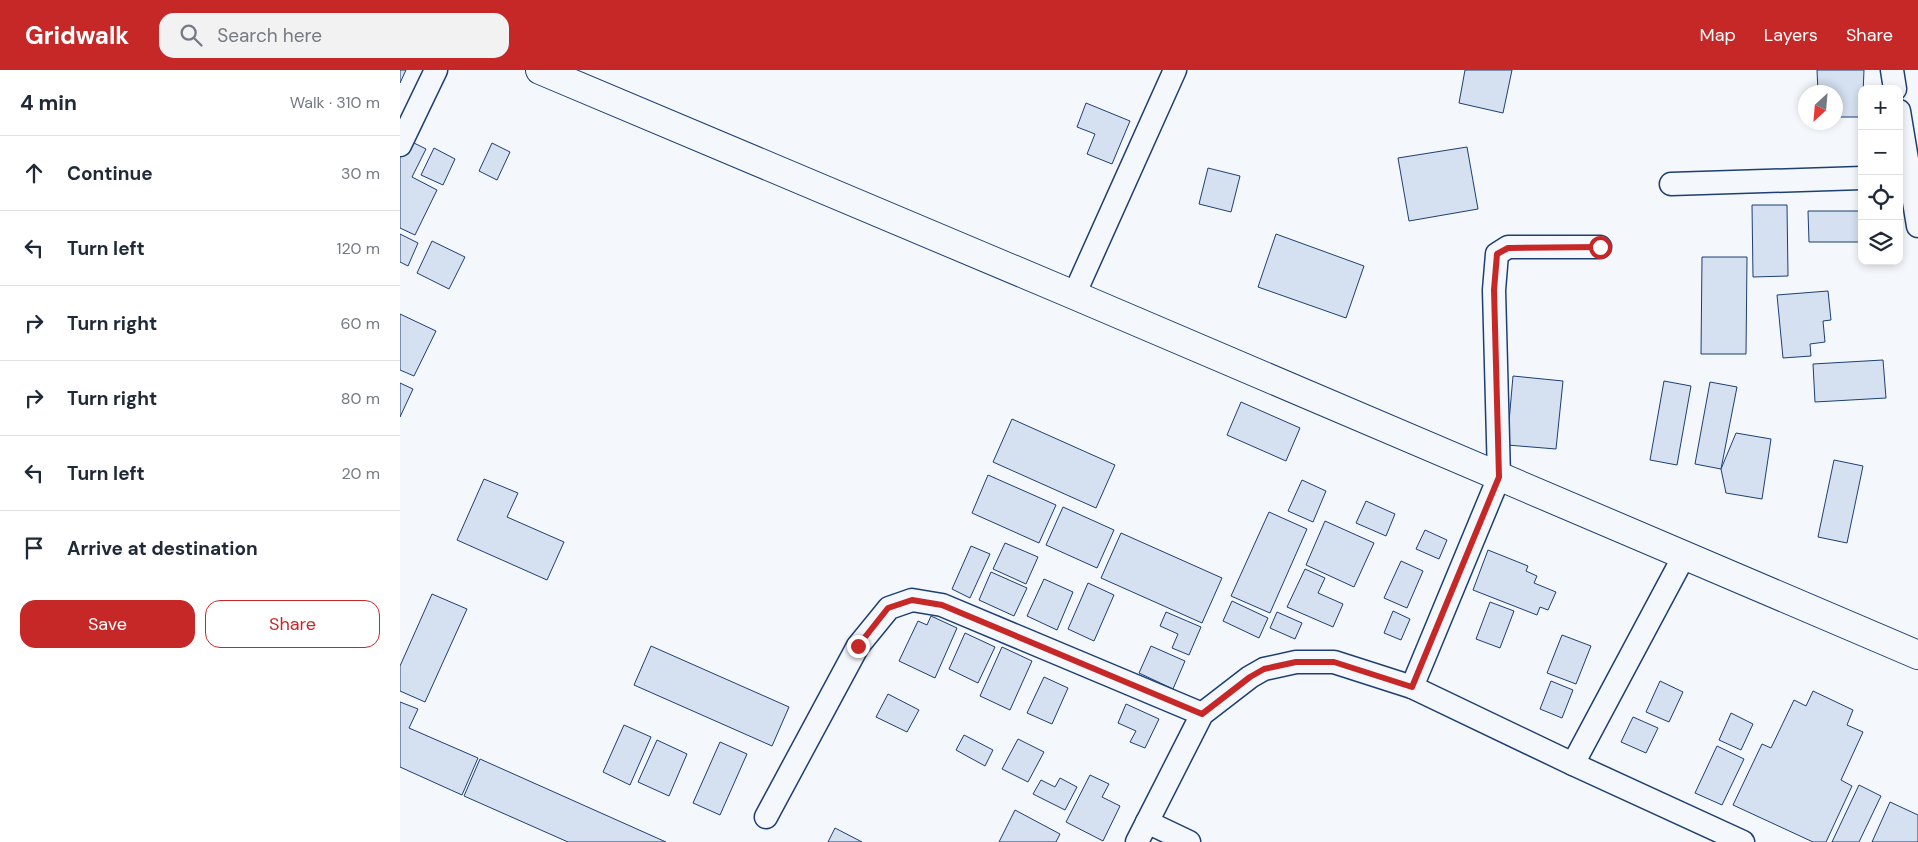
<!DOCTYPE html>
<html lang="en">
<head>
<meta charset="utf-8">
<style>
  body { margin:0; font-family:"DM Sans",sans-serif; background:#f2f2f3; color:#1f2937 }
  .controls { position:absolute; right:15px; top:15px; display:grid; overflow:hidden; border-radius:10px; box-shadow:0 2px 8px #0003 }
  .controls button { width:45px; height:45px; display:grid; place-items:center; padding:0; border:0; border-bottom:1px solid #e0e1e3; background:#fff; color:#1f2937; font:25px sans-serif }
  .compass { position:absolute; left:1398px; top:15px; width:45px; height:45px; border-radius:50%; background:#fff; box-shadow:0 2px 8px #0003; rotate:206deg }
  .stop { position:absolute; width:15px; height:15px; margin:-11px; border:4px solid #c62828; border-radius:50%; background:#fff }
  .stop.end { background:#c62828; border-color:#fff; box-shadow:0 1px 5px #0008 }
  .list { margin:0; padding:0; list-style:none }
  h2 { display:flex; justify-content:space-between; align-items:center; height:65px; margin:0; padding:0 20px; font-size:21px }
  h2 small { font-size:16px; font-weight:400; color:#747a83 }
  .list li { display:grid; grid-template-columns:32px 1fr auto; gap:15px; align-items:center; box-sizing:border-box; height:75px; padding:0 20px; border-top:1px solid #e0e1e3 }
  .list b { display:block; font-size:19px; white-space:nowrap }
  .list em { font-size:16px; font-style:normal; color:#747a83 }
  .actions { display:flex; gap:10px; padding:15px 20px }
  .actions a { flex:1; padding:11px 0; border:1px solid #c62828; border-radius:15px; text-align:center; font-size:18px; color:#c62828 }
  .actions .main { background:#c62828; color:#fff }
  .icon { flex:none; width:28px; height:28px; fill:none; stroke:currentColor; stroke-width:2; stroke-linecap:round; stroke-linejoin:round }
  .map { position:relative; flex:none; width:1518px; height:772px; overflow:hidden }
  header { display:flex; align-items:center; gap:30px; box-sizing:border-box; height:70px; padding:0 25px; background:#c62828; color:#fff }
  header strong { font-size:24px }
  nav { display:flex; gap:28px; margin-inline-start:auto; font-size:18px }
  .search { width:350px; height:45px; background:#f2f2f3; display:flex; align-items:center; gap:12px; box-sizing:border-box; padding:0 18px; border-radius:15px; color:#747a83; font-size:19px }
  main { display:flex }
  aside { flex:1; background:#fff }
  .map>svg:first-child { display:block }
  .building { fill:#d5e0f0; stroke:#1d3f73 }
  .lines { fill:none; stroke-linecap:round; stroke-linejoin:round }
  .street-casing { stroke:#1d3f73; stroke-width:25 }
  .secondary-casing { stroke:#1d3f73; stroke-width:30 }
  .street { stroke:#f4f7fb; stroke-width:22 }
  .secondary { stroke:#f4f7fb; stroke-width:28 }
  .route { stroke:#c62828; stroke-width:6 }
</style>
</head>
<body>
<header>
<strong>Gridwalk</strong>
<div class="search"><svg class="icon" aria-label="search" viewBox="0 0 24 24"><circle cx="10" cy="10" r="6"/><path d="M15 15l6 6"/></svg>Search here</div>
<nav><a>Map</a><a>Layers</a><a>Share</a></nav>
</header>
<main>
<aside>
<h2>4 min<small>Walk · 310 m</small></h2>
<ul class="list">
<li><svg class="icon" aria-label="ahead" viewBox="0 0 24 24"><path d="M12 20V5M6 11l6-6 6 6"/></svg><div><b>Continue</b></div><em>30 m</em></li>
<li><svg class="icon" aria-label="left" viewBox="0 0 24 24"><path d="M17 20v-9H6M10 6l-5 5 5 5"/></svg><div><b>Turn left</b></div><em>120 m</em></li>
<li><svg class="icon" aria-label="right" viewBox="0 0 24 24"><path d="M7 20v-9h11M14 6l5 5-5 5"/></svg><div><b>Turn right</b></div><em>60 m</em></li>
<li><svg class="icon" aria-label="right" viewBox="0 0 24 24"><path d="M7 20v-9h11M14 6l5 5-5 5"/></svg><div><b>Turn right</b></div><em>80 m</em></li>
<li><svg class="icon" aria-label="left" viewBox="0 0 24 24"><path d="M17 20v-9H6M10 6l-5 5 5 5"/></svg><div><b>Turn left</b></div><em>20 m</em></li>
<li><svg class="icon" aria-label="arrive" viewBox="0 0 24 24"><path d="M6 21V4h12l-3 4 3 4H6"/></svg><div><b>Arrive at destination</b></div></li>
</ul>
<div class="actions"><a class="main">Save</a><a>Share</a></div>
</aside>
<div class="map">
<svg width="1518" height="772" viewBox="0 0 1518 772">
  <rect width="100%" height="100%" fill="#f4f7fb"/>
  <!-- building -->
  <g class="building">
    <polygon points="0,0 6,0 0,13"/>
    <polygon points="1065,0 1112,0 1103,43 1059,33"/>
    <polygon points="1417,0 1464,0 1462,47 1436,47 1436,22 1418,22"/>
    <polygon points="686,33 730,51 712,94 687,84 695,64 677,57"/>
    <polygon points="8,70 26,79 12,107 37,120 15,165 0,158 0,86"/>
    <polygon points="92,73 110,82 97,110 79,101"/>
    <polygon points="1067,77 1078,139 1009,151 998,88"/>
    <polygon points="34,78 55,89 43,115 21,105"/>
    <polygon points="808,98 840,106 831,142 799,134"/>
    <polygon points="1352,135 1387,135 1388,206 1353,207"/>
    <polygon points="1408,141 1462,141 1462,172 1409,172"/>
    <polygon points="0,164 18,173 8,196 0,192"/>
    <polygon points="876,164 964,196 946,248 858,217"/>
    <polygon points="32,171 65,187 49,219 17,203"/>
    <polygon points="1302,187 1347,187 1346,284 1301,284"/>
    <polygon points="1428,221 1431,250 1423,251 1425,272 1410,274 1411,286 1383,288 1377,225"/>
    <polygon points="0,244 36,261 14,306 0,300"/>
    <polygon points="1483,290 1486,328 1415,332 1413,294"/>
    <polygon points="1113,306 1163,311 1156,379 1107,375"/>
    <polygon points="1264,311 1291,316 1277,395 1250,390"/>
    <polygon points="1310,312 1337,317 1321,399 1295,394"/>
    <polygon points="0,313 13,319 0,347"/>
    <polygon points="841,332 900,358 886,391 827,365"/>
    <polygon points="612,349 715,395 696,438 593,392"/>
    <polygon points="1336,363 1371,369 1362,429 1326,423 1321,399"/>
    <polygon points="1434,390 1463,396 1447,473 1418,467"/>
    <polygon points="588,405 656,435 639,473 572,443"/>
    <polygon points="84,409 118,423 107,447 164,472 147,510 57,470"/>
    <polygon points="902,410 926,421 913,452 888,441"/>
    <polygon points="966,431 995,444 986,466 956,453"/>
    <polygon points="663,437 714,460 697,498 646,475"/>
    <polygon points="869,442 907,459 870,543 831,526"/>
    <polygon points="925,451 974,473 954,517 906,495"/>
    <polygon points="1025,460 1047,470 1039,489 1016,479"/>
    <polygon points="721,463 822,508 802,553 701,508"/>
    <polygon points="605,473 638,487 626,514 593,499"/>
    <polygon points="571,476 590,484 570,528 552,519"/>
    <polygon points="1088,480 1128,496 1126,501 1137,506 1134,513 1156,522 1148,540 1140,537 1137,545 1073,520"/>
    <polygon points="1001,491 1023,501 1007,538 984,528"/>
    <polygon points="905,499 925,508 918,523 943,534 933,557 887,537"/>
    <polygon points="591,502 627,518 614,546 579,530"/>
    <polygon points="644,509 673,522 657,560 627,546"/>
    <polygon points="688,513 714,525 694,571 668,559"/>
    <polygon points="32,524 67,539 25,632 0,621 0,596"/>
    <polygon points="832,531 868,548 859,568 823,551"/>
    <polygon points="1090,532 1114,541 1100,578 1076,569"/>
    <polygon points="993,541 1010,549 1001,570 984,563"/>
    <polygon points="766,542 801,557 789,585 772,578 778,564 760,556"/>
    <polygon points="877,542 902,553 895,569 870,558"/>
    <polygon points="531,546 557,558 535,608 499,591 518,551 527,555"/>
    <polygon points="565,563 595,577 578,613 549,599"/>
    <polygon points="1162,565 1191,576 1176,614 1147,603"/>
    <polygon points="251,576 389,637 372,676 234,615"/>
    <polygon points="751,576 785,591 773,619 739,603"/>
    <polygon points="602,577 632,591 610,640 580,626"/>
    <polygon points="644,607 668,618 652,654 627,643"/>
    <polygon points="1151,611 1173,620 1162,648 1140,639"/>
    <polygon points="1260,611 1283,622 1269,652 1246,642"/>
    <polygon points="1413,621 1453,640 1447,655 1463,662 1441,710 1452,716 1426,772 1413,772 1333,735 1362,674 1371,678 1394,630 1406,636"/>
    <polygon points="488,624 519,640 507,662 476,647"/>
    <polygon points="0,632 18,639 9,658 78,688 62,725 0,697"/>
    <polygon points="726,634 759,649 745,678 730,672 736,661 718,653"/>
    <polygon points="1331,643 1353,654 1341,680 1319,670"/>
    <polygon points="1233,647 1258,658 1246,683 1221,672"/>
    <polygon points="224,655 251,667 230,715 203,702"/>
    <polygon points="564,665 593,680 585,696 556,680"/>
    <polygon points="618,669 644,682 628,712 602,699"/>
    <polygon points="257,670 287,684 269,726 238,712"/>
    <polygon points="320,672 347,684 320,745 293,733"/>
    <polygon points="1317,676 1344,689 1322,735 1295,723"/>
    <polygon points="80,689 266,772 168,772 64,726"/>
    <polygon points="690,705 709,714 702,727 720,736 703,771 666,752"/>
    <polygon points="660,708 677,717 665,740 633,724 641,710 655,717"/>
    <polygon points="1459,715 1481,726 1459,772 1432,772"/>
    <polygon points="1490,732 1518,745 1518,772 1472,772"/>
    <polygon points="615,740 660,764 656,772 599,772"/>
    <polygon points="435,758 462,772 428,772"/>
  </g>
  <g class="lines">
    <!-- street casing -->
    <g class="street-casing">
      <g id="street">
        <polyline points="1492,0 1495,19"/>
        <polyline points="1499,41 1518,156"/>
        <polyline points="0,75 36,0"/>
        <polyline points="1271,114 1462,108"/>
        <polyline points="674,225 775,0"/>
        <polyline points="1012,617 1099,407 1094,220 1097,184 1108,177 1200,177"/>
        <polyline points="1173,694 1284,486"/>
        <polyline points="366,747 458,576 489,538 512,530 542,535 802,644"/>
        <polyline points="747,752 789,772"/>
        <polyline points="737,772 802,644 850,607 864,599 896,592 934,592 1012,617 1173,694 1343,772"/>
      </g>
    </g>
    <!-- secondary casing -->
    <g class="secondary-casing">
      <polyline id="secondary" points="140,0 674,225 1518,585"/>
    </g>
    <!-- street -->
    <use href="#street" class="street"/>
    <!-- secondary -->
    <use href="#secondary" class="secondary"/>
  </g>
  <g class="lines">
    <!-- route -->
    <polyline class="route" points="458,576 488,538 512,530 542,535 802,644 850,607 864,599 896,592 934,592 1012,617 1099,407 1094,220 1097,184 1108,178 1200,177"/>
  </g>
</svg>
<div class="controls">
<button>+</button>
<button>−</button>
<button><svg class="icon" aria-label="locate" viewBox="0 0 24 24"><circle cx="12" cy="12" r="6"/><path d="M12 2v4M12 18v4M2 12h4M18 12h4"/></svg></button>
<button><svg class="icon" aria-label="layers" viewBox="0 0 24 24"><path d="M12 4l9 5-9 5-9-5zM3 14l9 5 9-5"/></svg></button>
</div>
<svg class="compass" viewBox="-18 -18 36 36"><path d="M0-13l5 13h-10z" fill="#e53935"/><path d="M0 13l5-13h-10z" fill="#747a83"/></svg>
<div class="stop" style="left:1200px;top:177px"></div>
<div class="stop end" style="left:458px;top:576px"></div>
</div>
</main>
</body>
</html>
